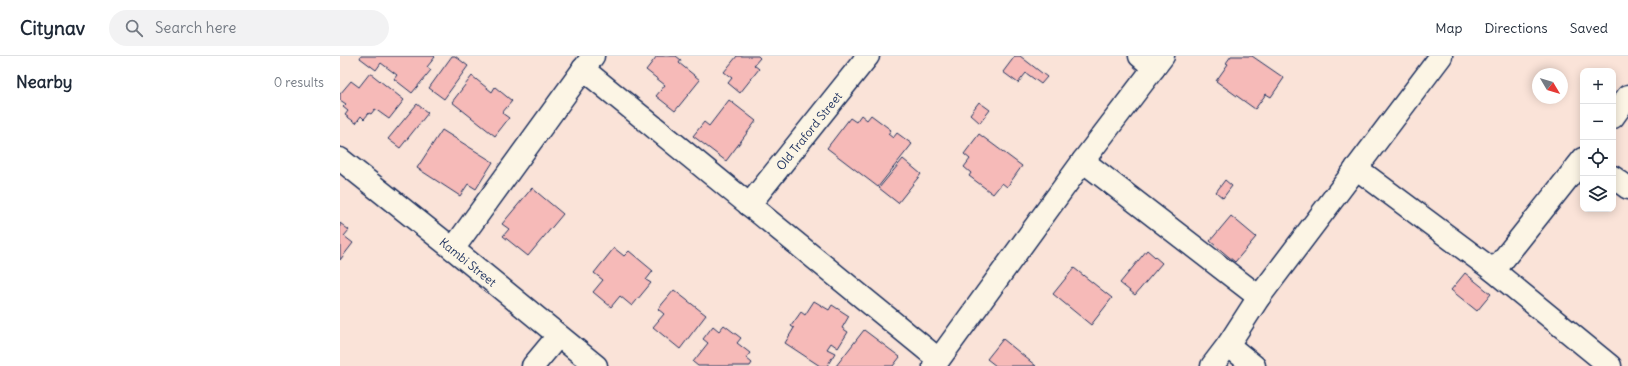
<!DOCTYPE html>
<html lang="en">
<head>
<meta charset="utf-8">
<style>
  body { margin:0; font-family:Delius,sans-serif; background:#f2f2f3; color:#1f2937 }
  .controls { position:absolute; right:12px; top:12px; display:grid; overflow:hidden; border-radius:8px; box-shadow:0 2px 10px #0003 }
  .controls button { width:36px; height:36px; display:grid; place-items:center; padding:0; border:0; border-bottom:1px solid #e0e1e3; background:#fff; color:#1f2937; font:20px sans-serif }
  .compass { position:absolute; left:1192px; top:12px; width:36px; height:36px; border-radius:50%; background:#fff; box-shadow:0 2px 10px #0003; rotate:128deg }
  .list { margin:0; padding:0; list-style:none }
  h2 { display:flex; justify-content:space-between; align-items:center; height:52px; margin:0; padding:0 16px; font-size:17px }
  h2 small { font-size:13px; font-weight:400; color:#747a83 }
  .icon { flex:none; width:22px; height:22px; fill:none; stroke:currentColor; stroke-width:2; stroke-linecap:round; stroke-linejoin:round }
  .map { position:relative; flex:none; width:1288px; height:310px; overflow:hidden }
  header { display:flex; align-items:center; gap:24px; box-sizing:border-box; height:56px; padding:0 20px; background:#fff; border-bottom:1px solid #e0e1e3 }
  header strong { font-size:19px }
  nav { display:flex; gap:22px; margin-inline-start:auto; font-size:14px }
  .search { width:280px; height:36px; background:#f2f2f3; display:flex; align-items:center; gap:10px; box-sizing:border-box; padding:0 14px; border-radius:22px; color:#747a83; font-size:15px }
  main { display:flex }
  aside { flex:1; background:#fff }
  .map>svg:first-child { display:block }
  .building { fill:#f6bab8; stroke:#1b2f5e }
  .lines { fill:none; stroke-linecap:round; stroke-linejoin:round }
  .minor-casing { stroke:#1b2f5e; stroke-width:25 }
  .minor { stroke:#fcf5e5; stroke-width:22 }
  .labels { text-anchor:middle; dominant-baseline:central; stroke-width:3.5; stroke-linejoin:round; paint-order:stroke }
  .street-label { font-size:12px; fill:#1b2f5e; stroke:#fcf5e5 }
</style>
</head>
<body>
<header>
<strong>Citynav</strong>
<div class="search"><svg class="icon" aria-label="search" viewBox="0 0 24 24"><circle cx="10" cy="10" r="6"/><path d="M15 15l6 6"/></svg>Search here</div>
<nav><a>Map</a><a>Directions</a><a>Saved</a></nav>
</header>
<main>
<aside>
<h2>Nearby<small>0 results</small></h2>
<ul class="list">
</ul>
</aside>
<div class="map">
<svg width="1288" height="310" viewBox="0 0 1288 310">
  <rect width="100%" height="100%" fill="#fae3d8"/>
  <filter id="ink" filterUnits="userSpaceOnUse"><feTurbulence type="fractalNoise" baseFrequency=".025" numOctaves="2"/><feDisplacementMap in="SourceGraphic" scale="8" xChannelSelector="R" yChannelSelector="G"/><feConvolveMatrix kernelMatrix="1 2 1 2 8 2 1 2 1" color-interpolation-filters="sRGB"/></filter>
  <g filter="url(#ink)">
    <!-- building -->
    <g class="building">
      <polygon points="21,0 94,0 95,1 87,11 91,14 72,37 54,23 57,19 41,7 36,14 20,2"/>
      <polygon points="112,0 115,0 128,10 104,43 89,32"/>
      <polygon points="317,0 336,0 341,4 339,7 360,24 335,55 316,40 325,29 306,14"/>
      <polygon points="397,0 418,0 420,2 414,9 419,13 400,37 388,27 392,22 384,16"/>
      <polygon points="675,0 680,0 707,21 701,28 686,17 678,27 663,16"/>
      <polygon points="891,0 912,0 944,22 931,41 926,38 915,53 876,25 888,8 886,7"/>
      <polygon points="30,17 64,44 49,63 35,53 31,58 29,57 24,63 21,60 16,67 5,59 8,55 3,51 6,48 0,44 0,38 11,25 19,31"/>
      <polygon points="132,20 152,36 155,31 172,45 162,57 169,62 155,80 112,46"/>
      <polygon points="389,44 416,65 386,105 353,80 364,66 369,70"/>
      <polygon points="639,46 650,54 640,67 630,58"/>
      <polygon points="77,48 88,57 60,92 48,83"/>
      <polygon points="521,59 527,64 531,59 551,74 548,78 553,82 557,77 572,88 538,131 487,92 510,62 516,66"/>
      <polygon points="102,74 153,106 136,133 128,128 120,140 77,112"/>
      <polygon points="639,78 682,110 667,131 662,127 653,138 629,120 631,117 624,111 630,103 624,98"/>
      <polygon points="563,103 581,118 558,147 539,132"/>
      <polygon points="885,124 892,130 883,142 876,136"/>
      <polygon points="192,132 223,158 188,200 163,180 169,173 162,168"/>
      <polygon points="891,160 916,181 895,206 870,185"/>
      <polygon points="0,167 9,174 4,180 13,187 0,204"/>
      <polygon points="274,192 284,200 289,195 313,215 306,224 311,227 292,250 280,240 271,251 253,236 263,224 254,217"/>
      <polygon points="807,194 822,207 795,239 780,227"/>
      <polygon points="734,212 772,242 751,269 713,238"/>
      <polygon points="1125,217 1151,238 1137,255 1111,234"/>
      <polygon points="334,234 366,259 340,293 313,271 324,258 318,253"/>
      <polygon points="474,245 489,254 492,249 509,260 502,272 508,276 498,292 491,287 487,293 495,297 487,310 480,310 445,287 454,272 451,270 461,256 465,259"/>
      <polygon points="384,269 401,282 397,287 410,297 406,302 412,307 410,310 358,310 353,306 368,287 363,283 373,270 379,275"/>
      <polygon points="524,274 560,301 553,310 496,310"/>
      <polygon points="663,283 696,310 656,310 647,303"/>
    </g>
    <g class="lines">
      <!-- minor casing -->
      <g class="minor-casing">
        <g id="minor">
          <polyline points="800,0 814,12"/>
          <polyline points="243,13 598,303"/>
          <polyline points="1273,61 1288,40"/>
          <polyline points="0,103 113,193 256,310"/>
          <polyline points="743,105 919,241"/>
          <polyline points="1016,112 1154,215 1270,310"/>
          <polyline points="1273,121 1288,132"/>
          <polyline points="409,149 528,0"/>
          <polyline points="113,193 253,0"/>
          <polyline points="1154,215 1243,103"/>
          <polyline points="888,289 914,310"/>
          <polyline points="193,310 218,280"/>
          <polyline points="594,310 743,105 823,0"/>
          <polyline points="872,310 888,289 919,241 1101,0"/>
        </g>
      </g>
      <!-- minor -->
      <use href="#minor" class="minor"/>
    </g>
  </g>
  <g class="labels">
    <!-- street labels -->
    <g class="street-label">
      <text transform="translate(469 75) rotate(-51)">Old Traford Street</text>
      <text transform="translate(128 206) rotate(39)">Kambi Street</text>
    </g>
  </g>
</svg>
<div class="controls">
<button>+</button>
<button>−</button>
<button><svg class="icon" aria-label="locate" viewBox="0 0 24 24"><circle cx="12" cy="12" r="6"/><path d="M12 2v4M12 18v4M2 12h4M18 12h4"/></svg></button>
<button><svg class="icon" aria-label="layers" viewBox="0 0 24 24"><path d="M12 4l9 5-9 5-9-5zM3 14l9 5 9-5"/></svg></button>
</div>
<svg class="compass" viewBox="-18 -18 36 36"><path d="M0-13l5 13h-10z" fill="#e53935"/><path d="M0 13l5-13h-10z" fill="#747a83"/></svg>
</div>
</main>
</body>
</html>
